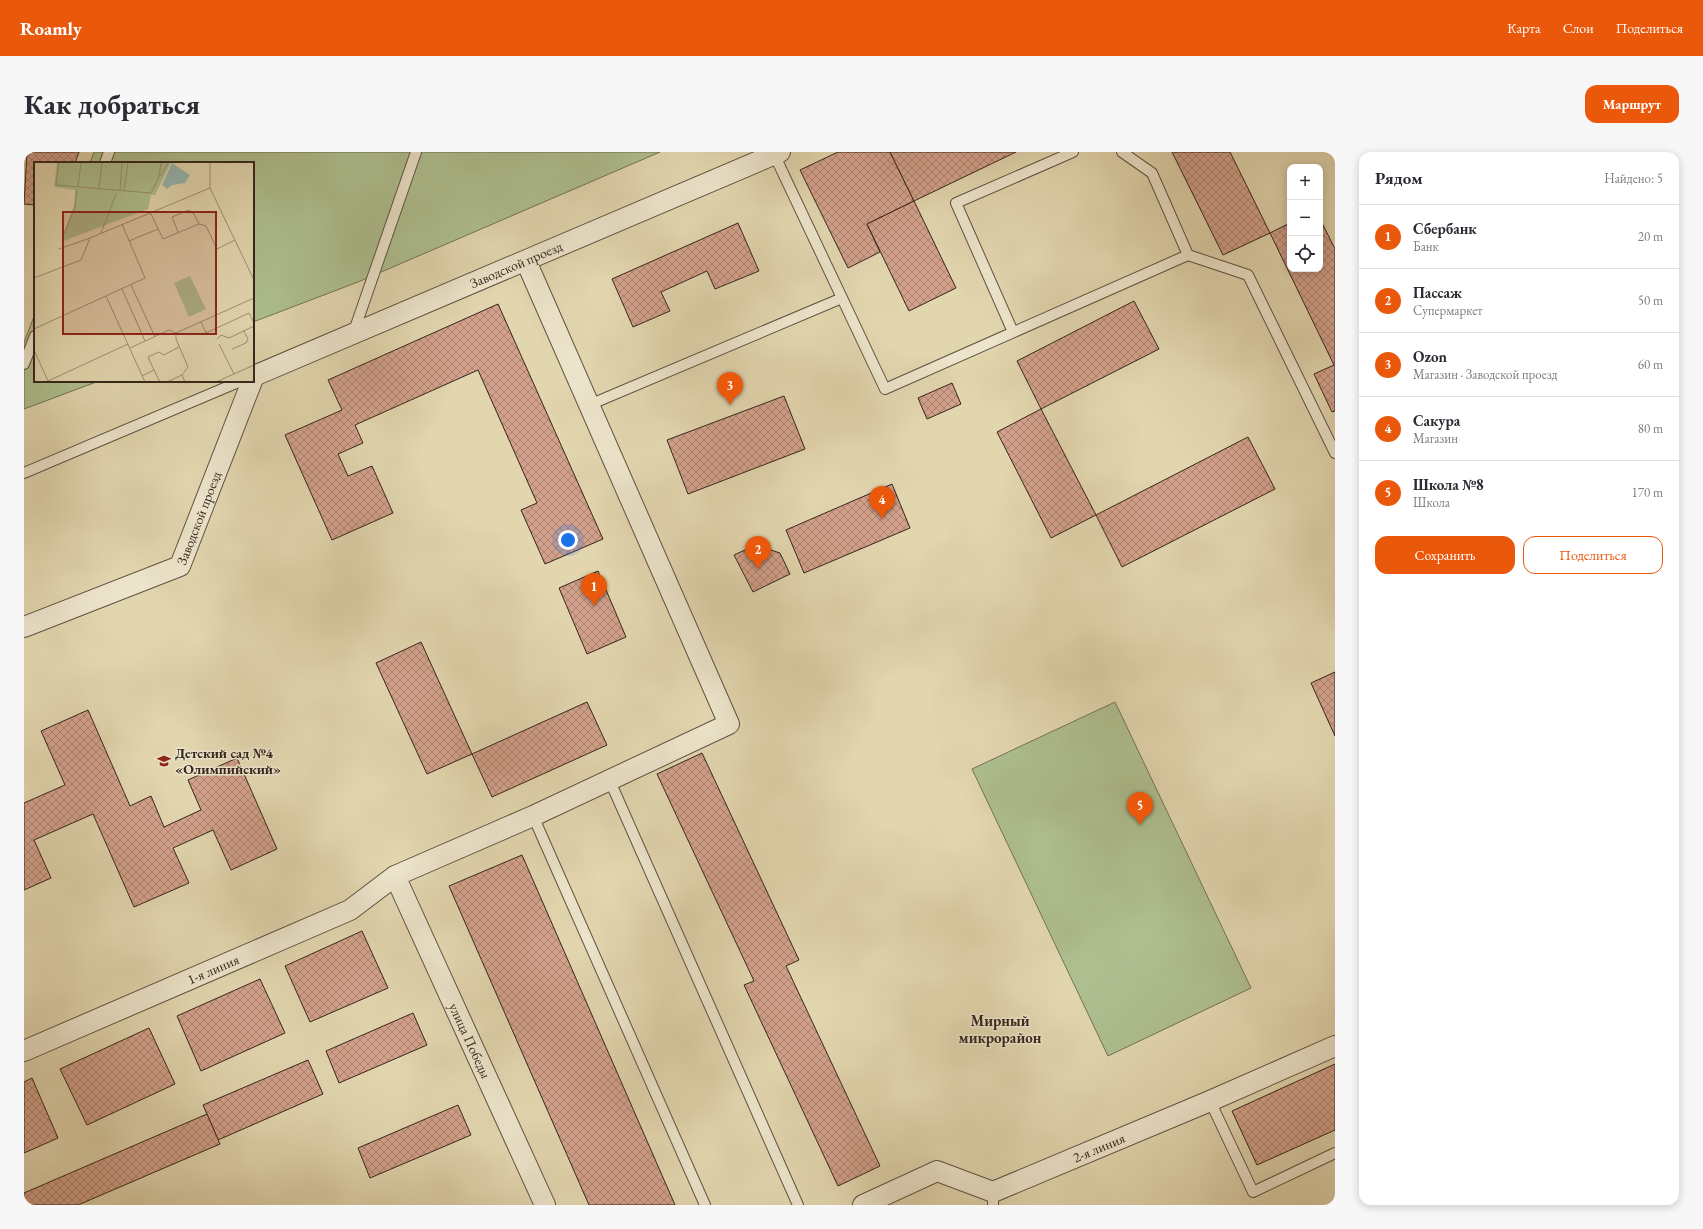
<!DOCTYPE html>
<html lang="ru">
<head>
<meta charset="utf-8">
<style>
  body { margin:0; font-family:"EB Garamond",serif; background:#f7f7f7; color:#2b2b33 }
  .controls { position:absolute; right:12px; top:12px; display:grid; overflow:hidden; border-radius:8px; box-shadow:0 2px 10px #0003 }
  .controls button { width:36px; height:36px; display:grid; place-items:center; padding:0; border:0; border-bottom:1px solid #e1e1e2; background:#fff; color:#2b2b33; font:20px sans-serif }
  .you { position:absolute; left:544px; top:388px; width:14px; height:14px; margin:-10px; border:3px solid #fff; border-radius:50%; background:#1a73e8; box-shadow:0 0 0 6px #1a73e833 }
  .badge { display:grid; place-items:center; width:26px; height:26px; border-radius:50%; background:#ea580c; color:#fff; font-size:13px; font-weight:700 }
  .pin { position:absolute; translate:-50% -33px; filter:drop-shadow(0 1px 2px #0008) }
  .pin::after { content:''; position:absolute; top:21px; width:14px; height:12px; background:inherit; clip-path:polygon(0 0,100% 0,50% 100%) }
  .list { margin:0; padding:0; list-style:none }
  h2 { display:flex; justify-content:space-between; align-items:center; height:52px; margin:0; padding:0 16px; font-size:17px }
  h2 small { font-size:13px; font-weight:400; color:#7c7c81 }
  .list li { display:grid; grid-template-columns:26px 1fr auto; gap:12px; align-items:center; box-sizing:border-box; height:64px; padding:0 16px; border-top:1px solid #e1e1e2 }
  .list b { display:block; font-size:15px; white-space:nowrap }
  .list p { margin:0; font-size:13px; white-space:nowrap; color:#7c7c81 }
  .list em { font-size:13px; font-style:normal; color:#7c7c81 }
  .actions { display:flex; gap:8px; padding:12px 16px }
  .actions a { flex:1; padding:9px 0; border:1px solid #ea580c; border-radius:12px; text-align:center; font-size:14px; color:#ea580c }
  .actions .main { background:#ea580c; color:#fff }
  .icon { flex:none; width:22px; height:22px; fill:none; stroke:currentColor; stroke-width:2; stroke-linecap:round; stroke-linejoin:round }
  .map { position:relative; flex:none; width:1311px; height:1053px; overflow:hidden; border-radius:12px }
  header { display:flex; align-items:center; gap:24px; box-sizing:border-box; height:56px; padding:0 20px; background:#ea580c; color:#fff }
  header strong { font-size:19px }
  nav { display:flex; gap:22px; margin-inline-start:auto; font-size:14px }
  .intro { display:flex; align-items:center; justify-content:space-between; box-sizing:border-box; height:96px; padding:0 24px }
  h1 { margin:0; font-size:28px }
  .button { padding:10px 18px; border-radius:12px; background:#ea580c; color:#fff; font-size:14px; font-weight:700 }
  main { display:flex; gap:24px; padding:0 24px }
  aside { flex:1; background:#fff; border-radius:12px; box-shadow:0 2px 10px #0003 }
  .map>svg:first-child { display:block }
  .green { fill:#aebf8f; stroke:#727256 }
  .building { fill:url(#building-cross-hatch); stroke:#35261c }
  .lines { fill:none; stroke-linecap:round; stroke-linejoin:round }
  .service-casing { stroke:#605241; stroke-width:12 }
  .minor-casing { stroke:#605241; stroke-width:22 }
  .service { stroke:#ece4cb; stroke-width:10 }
  .minor { stroke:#ece4cb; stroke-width:20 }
  .labels { text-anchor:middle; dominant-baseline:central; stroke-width:3; stroke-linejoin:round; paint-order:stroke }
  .street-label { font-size:14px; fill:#35261c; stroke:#ece4cb }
  .poi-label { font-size:14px; font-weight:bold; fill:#35261c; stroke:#ece4cb; text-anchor:start }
  .neighbourhood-label { font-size:15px; font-weight:bold; fill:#35261c; stroke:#ece4cb }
  .inset-road { fill:none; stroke:#9d9074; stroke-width:1 }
  .view { fill:#8f2418; fill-opacity:0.15; stroke:#8f2418; stroke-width:2 }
  .inset-edge { fill:none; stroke:#35261c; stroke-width:2 }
</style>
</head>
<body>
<header>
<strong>Roamly</strong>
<nav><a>Карта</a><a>Слои</a><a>Поделиться</a></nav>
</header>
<div class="intro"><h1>Как добраться</h1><a class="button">Маршрут</a></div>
<main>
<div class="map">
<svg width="1311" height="1053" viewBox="0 0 1311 1053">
  <defs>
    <pattern id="building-cross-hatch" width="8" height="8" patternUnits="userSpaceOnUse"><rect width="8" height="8" fill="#d3a18b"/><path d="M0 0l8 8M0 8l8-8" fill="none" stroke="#ac8371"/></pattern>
  </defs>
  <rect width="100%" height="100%" fill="#e2d6af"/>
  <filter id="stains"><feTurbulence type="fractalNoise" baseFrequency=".005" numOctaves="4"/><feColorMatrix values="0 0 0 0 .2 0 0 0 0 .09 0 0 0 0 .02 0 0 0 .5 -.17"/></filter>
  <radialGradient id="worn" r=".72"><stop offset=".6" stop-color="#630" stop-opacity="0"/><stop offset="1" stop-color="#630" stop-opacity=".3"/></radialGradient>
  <!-- green -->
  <g class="green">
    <polygon points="70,0 636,0 334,130 229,170 229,11 66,11"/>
    <polygon points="11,162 11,229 75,229 0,257 0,190"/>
    <polygon points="1091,550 1227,836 1084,904 948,617"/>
  </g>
  <!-- building -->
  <g class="building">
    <polygon points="3,0 55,0 51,11 11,11 11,53 0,52"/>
    <polygon points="814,0 866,0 890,49 843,72 856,100 824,116 776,18"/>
    <polygon points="866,0 992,0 890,49"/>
    <polygon points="1148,0 1206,0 1246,81 1199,103"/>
    <polygon points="890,49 932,136 885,159 843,72"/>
    <polygon points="1296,67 1311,97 1311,259 1308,260 1290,222 1310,213 1246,81 1266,71 1266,117 1296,117"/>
    <polygon points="714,71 735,119 691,137 683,119 637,140 646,159 609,175 588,127"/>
    <polygon points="1110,149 1135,197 1017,257 993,209"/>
    <polygon points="474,152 579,387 521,412 497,358 513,351 454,218 331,273 339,291 314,302 324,324 348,314 369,361 308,388 261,283 318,258 304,228"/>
    <polygon points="928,231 937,252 903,267 894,246"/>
    <polygon points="760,244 781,297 664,342 643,288"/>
    <polygon points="1017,257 1072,363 1027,386 973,280"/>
    <polygon points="1224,285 1251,337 1098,415 1072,363"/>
    <polygon points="868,332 886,376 780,421 762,378"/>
    <polygon points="732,393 756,401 766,422 729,440 710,403"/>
    <polygon points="574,419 602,485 563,502 535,436"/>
    <polygon points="397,490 448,602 403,622 352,511"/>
    <polygon points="1311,520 1311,584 1287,531"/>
    <polygon points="563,550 583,593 468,645 448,602"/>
    <polygon points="64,558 106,654 127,644 140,675 177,658 164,628 213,606 253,697 207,718 189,678 149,696 165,731 110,755 69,662 10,688 27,726 0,738 0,651 41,633 17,579"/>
    <polygon points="678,601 775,808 762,814 856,1014 814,1034 720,833 730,829 633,622"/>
    <polygon points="498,703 651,1053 565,1053 425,734"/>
    <polygon points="338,779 364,836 286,870 261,814"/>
    <polygon points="236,827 261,881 177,919 153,864"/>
    <polygon points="389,861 403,893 315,931 302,899"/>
    <polygon points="125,876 151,932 63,973 36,917"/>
    <polygon points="284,908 299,942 194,988 179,953"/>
    <polygon points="1311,912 1311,978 1233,1013 1208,959"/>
    <polygon points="8,926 34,986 0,1001 0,930"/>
    <polygon points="434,953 447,983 346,1026 334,996"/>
    <polygon points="183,962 196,992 54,1053 0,1053 0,1041"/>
  </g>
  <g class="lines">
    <!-- service casing -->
    <g class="service-casing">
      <g id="service">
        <polyline points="1098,0 1128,21 1164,103 1224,123 1311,301"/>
        <polyline points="750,2 861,237 1164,103"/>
        <polyline points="81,11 85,0"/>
        <polyline points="989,180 932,51 1049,0"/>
        <polyline points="329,182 392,0"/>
        <polyline points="0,212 11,184"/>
        <polyline points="565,253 818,146"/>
        <polyline points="0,321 217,229"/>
        <polyline points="585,627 774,1053"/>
        <polyline points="509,664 681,1053"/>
        <polyline points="1186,949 1229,1040 1311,1001"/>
        <polyline points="969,1053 969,1040"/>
      </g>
    </g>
    <!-- minor casing -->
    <g class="minor-casing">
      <g id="minor">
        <path id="s1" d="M229 226 230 224 756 0"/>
        <path id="s2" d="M0 475 156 414 228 229"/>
        <path id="s3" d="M371 724 521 1053"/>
        <path id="s4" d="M0 899 326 758 371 724 509 664 705 572 502 109"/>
        <path id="s5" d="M839 1053 913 1019 969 1040 1186 949 1311 894"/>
      </g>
    </g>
    <!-- service -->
    <use href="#service" class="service"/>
    <!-- minor -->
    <use href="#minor" class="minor"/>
  </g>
  <!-- icons -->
  <defs>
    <g id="school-bare" transform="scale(1.08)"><path d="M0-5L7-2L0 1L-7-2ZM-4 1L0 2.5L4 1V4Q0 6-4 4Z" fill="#8f2418" stroke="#ece4cb" stroke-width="2.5" paint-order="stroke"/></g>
  </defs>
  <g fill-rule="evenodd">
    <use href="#school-bare" x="140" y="609"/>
  </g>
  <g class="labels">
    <!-- street labels -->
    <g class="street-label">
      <text stroke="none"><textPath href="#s1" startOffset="287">Заводской проезд</textPath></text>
      <text stroke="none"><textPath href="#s2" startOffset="219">Заводской проезд</textPath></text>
      <text stroke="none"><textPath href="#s4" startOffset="206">1-я линия</textPath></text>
      <text stroke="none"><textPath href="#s3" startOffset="181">улица Победы</textPath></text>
      <text stroke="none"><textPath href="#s5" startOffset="256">2-я линия</textPath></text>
    </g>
    <!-- poi labels -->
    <g class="poi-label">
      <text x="151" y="601">Детский сад №4<tspan x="151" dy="16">«Олимпийский»</tspan></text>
    </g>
    <!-- neighbourhood labels -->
    <g class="neighbourhood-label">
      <text x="976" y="868">Мирный<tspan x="976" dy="17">микрорайон</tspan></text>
    </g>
  </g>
  <!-- overview -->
  <g transform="translate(10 10)">
    <rect width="220" height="220" fill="#e2d6af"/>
    <path d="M23 0H137L121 33H117L114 47 27 80 40 43 41 28 20 25ZM156 114 172 147 155 155 140 121Z" fill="#aebf8f"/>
    <path d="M138 1 156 13 151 21 138 23 133 27 128 23Z" fill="#96b7b2"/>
    <path class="inset-road" d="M25 0 22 23 117 31 125 15 127 0M126 14 135 0M44 25 47 0M176 26 220 118M176 26V0M65 27 68 0M86 29 88 0M90 29 94 0M116 50 129 77 165 62M144 70 138 55 155 48 160 52 165 62 172 64 183 87 201 78M67 71 82 32M95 79 124 67M25 87 56 76M29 87V74L41 45 43 28M0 116 47 98 56 76 176 26M97 123 121 175M88 127 111 179M72 134 111 220M167 160 172 171 215 151 220 161M0 167 111 116 88 62M142 171V177L154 205 148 213M183 177 187 173 195 176 220 164M185 182 200 212M96 186 135 168 142 171 220 136M198 187 212 181 214 177 210 169M0 188 14 219M120 208 126 220M108 214 120 208 114 195 125 190 130 193 145 185M14 219 94 182M133 220 148 213 151 220M182 220 220 203"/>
    <path class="view" d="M29 50H182V172H29Z"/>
    <rect width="220" height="220" class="inset-edge"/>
  </g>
  <rect width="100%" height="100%" filter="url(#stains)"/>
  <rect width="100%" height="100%" fill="url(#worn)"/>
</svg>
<div class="controls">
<button>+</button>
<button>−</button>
<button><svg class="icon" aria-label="locate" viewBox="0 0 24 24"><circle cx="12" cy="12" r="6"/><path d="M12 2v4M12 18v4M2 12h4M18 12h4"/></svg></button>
</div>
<div class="you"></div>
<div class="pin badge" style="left:570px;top:454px">1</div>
<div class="pin badge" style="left:734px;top:417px">2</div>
<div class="pin badge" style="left:706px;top:253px">3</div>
<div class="pin badge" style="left:858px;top:367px">4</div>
<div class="pin badge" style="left:1116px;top:673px">5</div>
</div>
<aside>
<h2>Рядом<small>Найдено: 5</small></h2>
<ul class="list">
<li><span class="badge">1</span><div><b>Сбербанк</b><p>Банк</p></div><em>20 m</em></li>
<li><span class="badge">2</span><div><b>Пассаж</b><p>Супермаркет</p></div><em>50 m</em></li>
<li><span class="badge">3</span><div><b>Ozon</b><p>Магазин · Заводской проезд</p></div><em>60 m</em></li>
<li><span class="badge">4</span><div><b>Сакура</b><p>Магазин</p></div><em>80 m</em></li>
<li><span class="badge">5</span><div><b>Школа №8</b><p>Школа</p></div><em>170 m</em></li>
</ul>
<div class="actions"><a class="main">Сохранить</a><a>Поделиться</a></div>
</aside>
</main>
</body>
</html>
